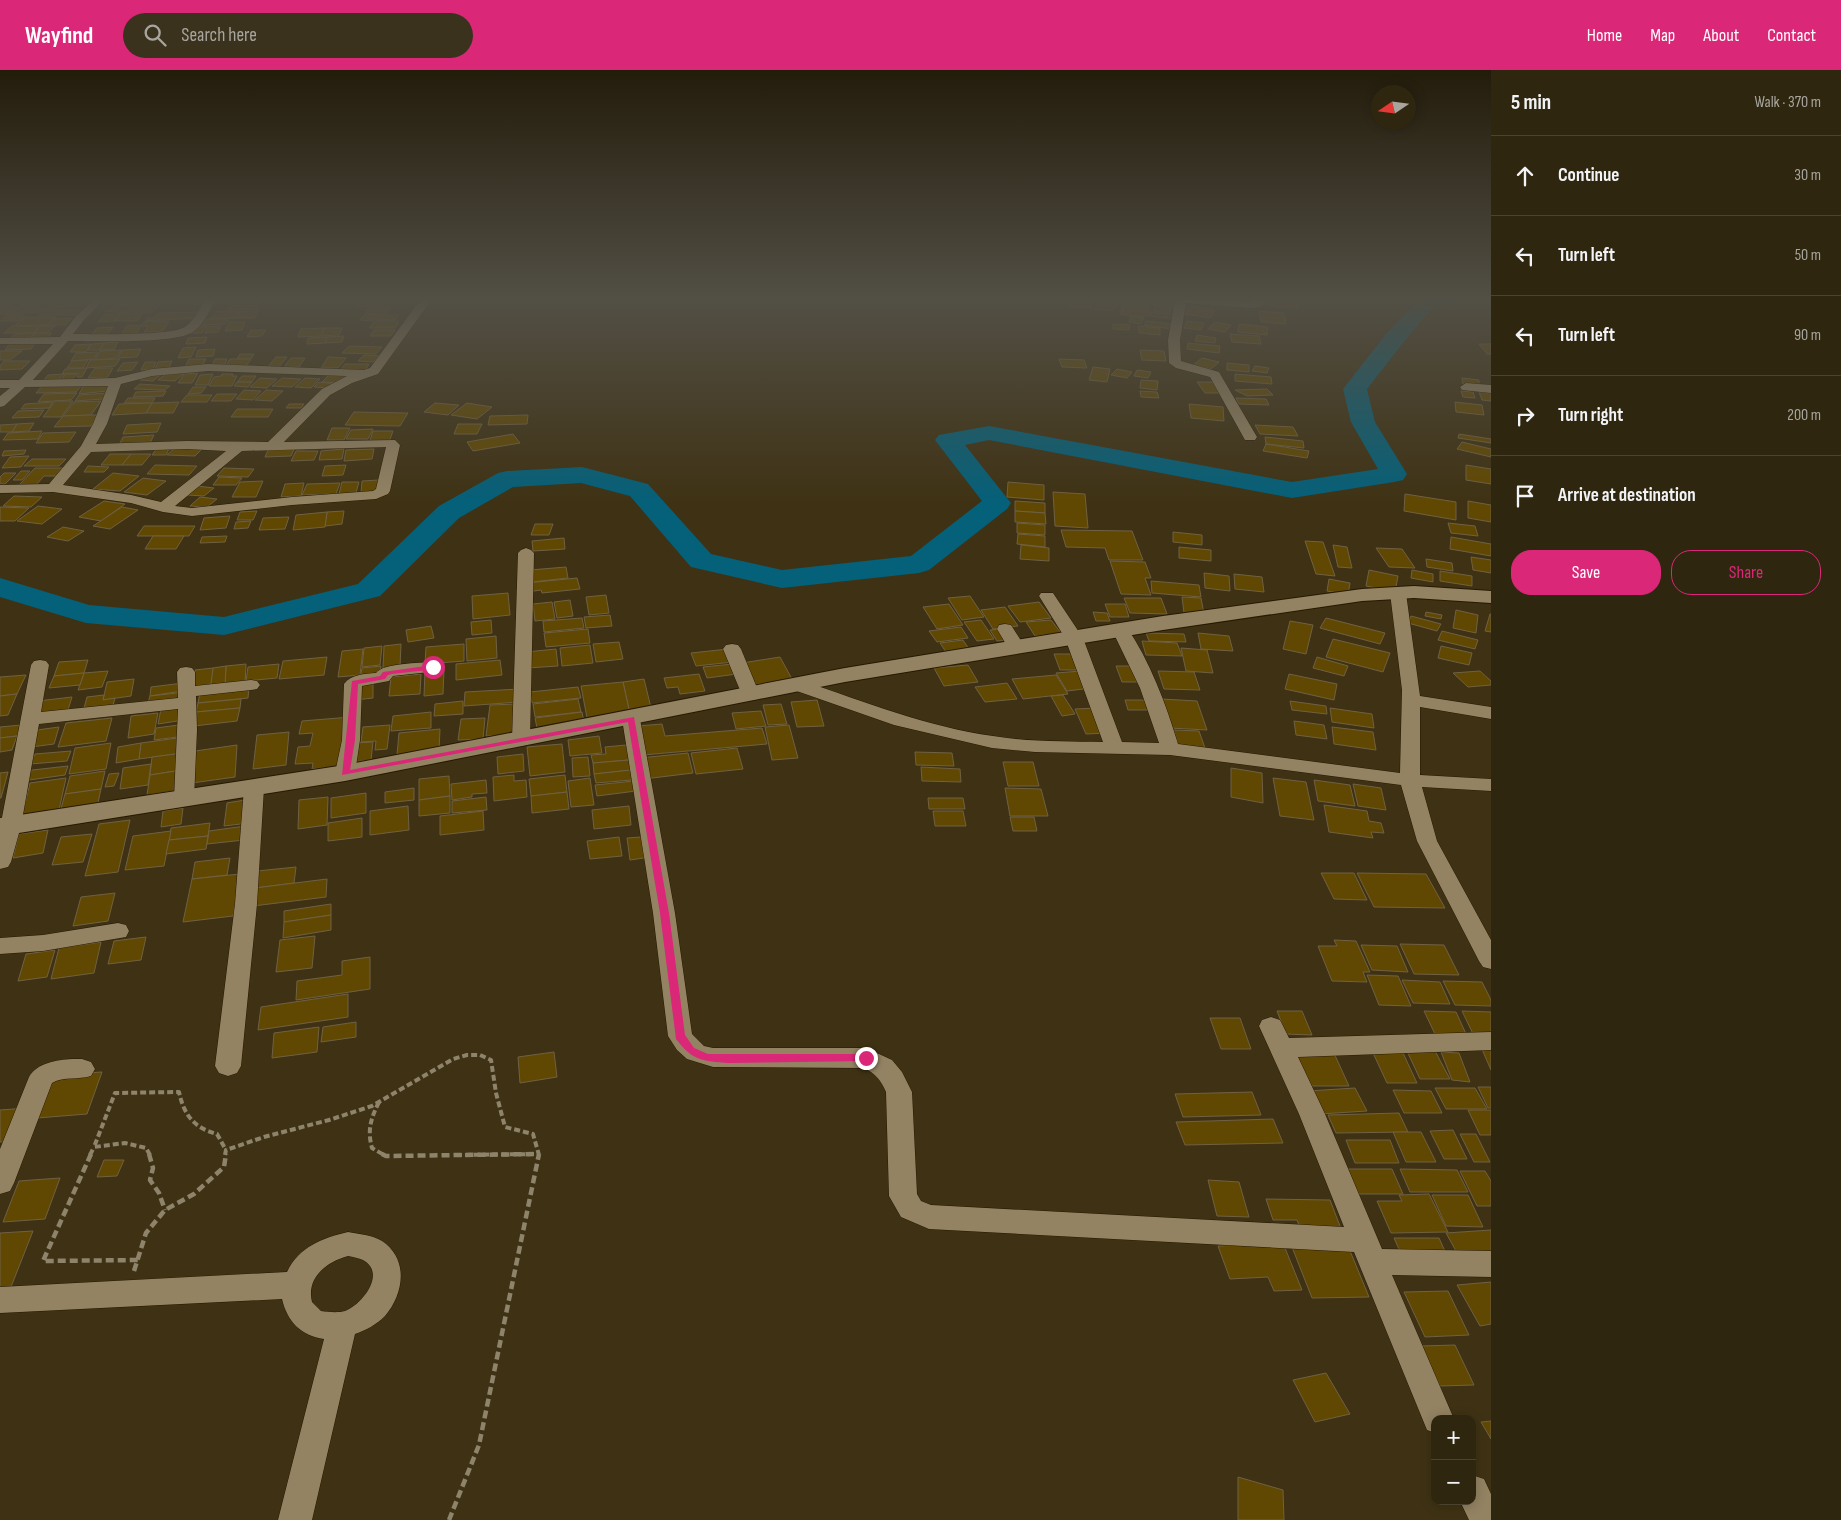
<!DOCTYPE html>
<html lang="en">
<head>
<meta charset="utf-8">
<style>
  body { margin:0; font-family:"Sofia Sans Condensed",sans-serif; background:#3b321d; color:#f1f3f6 }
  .controls { position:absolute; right:15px; bottom:15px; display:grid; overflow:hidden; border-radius:10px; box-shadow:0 2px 12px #0003 }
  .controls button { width:45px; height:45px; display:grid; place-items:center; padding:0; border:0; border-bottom:1px solid #4a432f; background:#2f260f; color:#f1f3f6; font:25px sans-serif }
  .compass { position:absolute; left:1371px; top:15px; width:45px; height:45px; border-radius:50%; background:#2f260f; box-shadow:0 2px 12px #0003; rotate:257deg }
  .stop { position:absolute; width:15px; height:15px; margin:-11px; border:4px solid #db2777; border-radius:50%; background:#fff }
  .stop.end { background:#db2777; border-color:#fff; box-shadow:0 1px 5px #0008 }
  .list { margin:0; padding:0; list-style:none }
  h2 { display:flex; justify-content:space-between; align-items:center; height:65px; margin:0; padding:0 20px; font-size:21px }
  h2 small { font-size:16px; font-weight:400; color:#a7a59e }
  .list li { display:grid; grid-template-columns:32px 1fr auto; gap:15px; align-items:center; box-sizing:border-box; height:80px; padding:0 20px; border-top:1px solid #4a432f }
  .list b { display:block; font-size:19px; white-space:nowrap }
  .list em { font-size:16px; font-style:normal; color:#a7a59e }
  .actions { display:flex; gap:10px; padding:15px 20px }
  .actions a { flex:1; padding:11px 0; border:1px solid #db2777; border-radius:20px; text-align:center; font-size:18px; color:#db2777 }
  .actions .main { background:#db2777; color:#fff }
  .icon { flex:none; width:28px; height:28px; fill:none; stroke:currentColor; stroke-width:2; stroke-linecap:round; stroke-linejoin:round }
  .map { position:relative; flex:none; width:1491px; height:1450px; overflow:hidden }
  header { display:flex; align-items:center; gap:30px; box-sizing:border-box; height:70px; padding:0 25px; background:#db2777; color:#fff }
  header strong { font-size:24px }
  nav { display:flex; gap:28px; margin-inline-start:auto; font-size:18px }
  .search { width:350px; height:45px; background:#3b321d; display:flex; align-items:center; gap:12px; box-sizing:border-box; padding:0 18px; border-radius:28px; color:#a7a59e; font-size:19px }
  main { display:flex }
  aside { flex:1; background:#2f260f }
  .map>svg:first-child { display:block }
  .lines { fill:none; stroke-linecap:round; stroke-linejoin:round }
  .river { fill:#056079; fill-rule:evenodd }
  .building { fill:#614802; stroke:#6f6142 }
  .minor-casing { stroke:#261900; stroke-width:1 }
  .tertiary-casing { stroke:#261900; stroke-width:2 }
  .path-far1 { stroke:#8e836b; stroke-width:4; stroke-dasharray:6 3; stroke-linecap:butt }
  .path { stroke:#8e836b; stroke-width:4.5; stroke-dasharray:8 4; stroke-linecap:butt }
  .minor { fill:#938363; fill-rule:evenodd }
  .tertiary { fill:#938363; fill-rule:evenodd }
  .route { fill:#db2777 }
</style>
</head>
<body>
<header>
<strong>Wayfind</strong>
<div class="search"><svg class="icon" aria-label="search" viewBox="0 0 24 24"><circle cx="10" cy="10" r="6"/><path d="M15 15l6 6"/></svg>Search here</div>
<nav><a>Home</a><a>Map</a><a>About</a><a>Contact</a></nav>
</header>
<main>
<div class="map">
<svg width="1491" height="1450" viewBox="0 0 1491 1450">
  <rect width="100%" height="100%" fill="#3f3214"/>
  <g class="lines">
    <!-- river -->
    <polygon class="river" points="1419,229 1465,229 1462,233 1433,237 1402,274 1367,319 1375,352 1407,404 1403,410 1394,412 1292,428 989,370 965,375 1011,433 1007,439 929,500 919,503 782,518 691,497 630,426 581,413 513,417 459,448 380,526 224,565 86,553 0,527 0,508 89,535 224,547 358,514 439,436 498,403 507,401 582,397 648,414 711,484 782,500 911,486 982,431 935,370 939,365 989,356 1292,412 1378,399 1351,352 1343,319 1386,264"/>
  </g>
  <!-- building -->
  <g class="building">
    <polygon points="4,229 27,229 21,234 0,234"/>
    <polygon points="28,229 37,229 34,231 43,231 38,235 21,235"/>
    <polygon points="79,229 92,230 84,236 70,236"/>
    <polygon points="122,229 143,229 133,235 114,233"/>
    <polygon points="143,229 153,230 143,236 133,235"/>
    <polygon points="185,229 206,229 203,233 181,232"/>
    <polygon points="241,229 268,229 266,232 239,232"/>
    <polygon points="360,229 379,229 374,236 356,236"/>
    <polygon points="1150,229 1175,231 1175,237 1150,234"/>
    <polygon points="58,230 78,230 68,237 48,237"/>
    <polygon points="153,231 164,231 151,243 133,243 140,236 146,237"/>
    <polygon points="1099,231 1117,233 1113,241 1095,239"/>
    <polygon points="1269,231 1298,234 1298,239 1269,236"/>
    <polygon points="1068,232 1089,232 1093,237 1071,237"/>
    <polygon points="233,233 261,233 257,239 228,239"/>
    <polygon points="117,234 140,236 129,243 105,241"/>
    <polygon points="1123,234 1150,237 1147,247 1120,244"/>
    <polygon points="1155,236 1171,238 1170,243 1154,241"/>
    <polygon points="1191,236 1215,240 1210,248 1185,244"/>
    <polygon points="0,237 16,237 6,244 0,244"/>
    <polygon points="16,237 45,237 40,242 6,244"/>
    <polygon points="370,237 391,237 386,244 365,244"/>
    <polygon points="46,239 64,240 58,245 39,245"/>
    <polygon points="64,240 82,240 76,245 58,245"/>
    <polygon points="217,241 241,241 235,248 211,249"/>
    <polygon points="241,241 259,241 254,248 235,248"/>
    <polygon points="1259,241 1284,243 1286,254 1261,252"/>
    <polygon points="198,242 194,248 145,251 147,248 154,248 158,243"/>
    <polygon points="1150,242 1177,245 1177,249 1149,246"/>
    <polygon points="120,244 115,251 98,252 104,245"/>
    <polygon points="120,244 142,244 137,251 115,251"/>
    <polygon points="365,244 378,245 373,251 360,250"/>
    <polygon points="7,245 25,245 18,251 0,251"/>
    <polygon points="380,245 399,245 395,250 376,250"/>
    <polygon points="1131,246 1144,248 1141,254 1129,252"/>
    <polygon points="24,247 56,247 47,255 15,256"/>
    <polygon points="72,248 65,255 47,255 54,249"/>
    <polygon points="206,249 228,249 225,254 203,255"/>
    <polygon points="169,251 162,262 144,262 148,256 141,256 144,252"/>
    <polygon points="375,251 399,251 395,258 369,258"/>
    <polygon points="1146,251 1174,254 1172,259 1144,255"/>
    <polygon points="1187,251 1204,253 1201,260 1184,258"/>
    <polygon points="229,252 245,252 242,260 225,261"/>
    <polygon points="1215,252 1231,255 1225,262 1208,259"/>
    <polygon points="1113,254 1130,255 1129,260 1113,259"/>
    <polygon points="1239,254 1268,257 1267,265 1238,262"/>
    <polygon points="141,255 137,263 122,264 127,256"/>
    <polygon points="12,256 41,256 33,263 4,263"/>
    <polygon points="41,256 55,256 47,263 33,263"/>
    <polygon points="195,256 207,256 202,263 191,263"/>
    <polygon points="221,256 218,262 205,263 208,257"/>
    <polygon points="1138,256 1160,258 1160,265 1139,263"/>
    <polygon points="113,257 108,264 92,264 97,258"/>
    <polygon points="324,258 321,266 298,267 301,259"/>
    <polygon points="324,258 342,258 339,265 321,266"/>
    <polygon points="251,260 266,260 262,266 247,267"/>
    <polygon points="374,260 395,260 391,266 370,266"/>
    <polygon points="35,263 28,270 7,271 15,264"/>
    <polygon points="36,263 52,263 45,270 28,270"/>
    <polygon points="1230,264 1259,266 1261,274 1232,272"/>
    <polygon points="1197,265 1216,268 1215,273 1195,271"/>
    <polygon points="344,266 342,272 325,273 327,267"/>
    <polygon points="207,267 205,273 186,274 188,268"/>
    <polygon points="327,267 325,273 307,274 308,268"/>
    <polygon points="11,272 35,273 31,279 5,280"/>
    <polygon points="118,272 114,280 100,280 104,273"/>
    <polygon points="104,273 100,280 87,280 92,274"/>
    <polygon points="1188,273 1220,276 1219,283 1187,279"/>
    <polygon points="91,274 86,282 70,282 75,275"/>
    <polygon points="1479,274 1491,274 1491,284 1487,284"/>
    <polygon points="349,276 382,277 376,284 342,283"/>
    <polygon points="196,277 191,287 178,288 183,278"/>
    <polygon points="141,279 137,287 118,288 122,280"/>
    <polygon points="215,279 213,286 196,287 198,280"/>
    <polygon points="121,280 116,288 95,290 100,281"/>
    <polygon points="1140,280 1164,281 1166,291 1142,290"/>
    <polygon points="0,281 22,281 10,290 0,290"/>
    <polygon points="98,282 94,289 71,291 76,283"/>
    <polygon points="240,284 254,284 251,289 237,289"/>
    <polygon points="364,285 380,286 373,292 358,291"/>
    <polygon points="276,287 287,287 278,298 267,298"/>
    <polygon points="328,287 346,288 338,298 321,298"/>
    <polygon points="291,288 305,288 299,297 284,297"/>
    <polygon points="1202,288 1219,292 1211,299 1193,295"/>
    <polygon points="120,289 115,296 86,298 90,290"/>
    <polygon points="189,289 206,289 202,296 185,297"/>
    <polygon points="215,289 227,289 224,296 211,297"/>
    <polygon points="230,289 251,289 246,296 225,297"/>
    <polygon points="1059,289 1084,290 1087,298 1062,297"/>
    <polygon points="88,290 83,298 67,298 72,291"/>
    <polygon points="4,291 30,291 22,299 0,300 0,296"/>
    <polygon points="172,291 169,298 155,299 158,292"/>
    <polygon points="138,292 132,300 117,301 123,293"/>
    <polygon points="145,292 156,292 153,299 141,300"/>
    <polygon points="1227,293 1249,295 1249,302 1227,300"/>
    <polygon points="345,294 369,294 365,301 340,300"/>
    <polygon points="1255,296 1269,298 1267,303 1252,301"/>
    <polygon points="1093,297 1110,299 1107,312 1089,310"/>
    <polygon points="87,298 82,307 77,307 79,303 62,304 65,299"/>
    <polygon points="95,298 113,298 107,308 88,308"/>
    <polygon points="1117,299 1132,302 1127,308 1111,305"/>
    <polygon points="1137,300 1151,302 1148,308 1134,306"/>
    <polygon points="150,303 163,303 153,311 140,310"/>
    <polygon points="167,303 184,303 175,311 158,310"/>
    <polygon points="198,303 192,313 178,313 184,304"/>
    <polygon points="64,304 59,310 43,311 48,305"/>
    <polygon points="65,304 77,304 73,309 62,310"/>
    <polygon points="213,304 208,315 195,315 200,305"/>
    <polygon points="222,304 233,304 232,306 237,306 232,316 209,316 214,307 221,306"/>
    <polygon points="1235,304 1271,307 1272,314 1235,311"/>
    <polygon points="329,305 346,306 340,313 322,312"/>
    <polygon points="242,306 256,306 252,312 237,312"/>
    <polygon points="260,308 277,309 267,318 250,317"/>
    <polygon points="282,308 301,309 292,317 272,316"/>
    <polygon points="305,308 320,309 311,318 295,317"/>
    <polygon points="1462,308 1479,310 1479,316 1463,314"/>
    <polygon points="1141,310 1158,311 1157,320 1140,318"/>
    <polygon points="237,312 252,312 248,317 234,316"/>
    <polygon points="319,312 336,314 331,318 314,317"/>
    <polygon points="1197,312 1215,312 1223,323 1205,323"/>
    <polygon points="84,313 76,322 36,323 44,314"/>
    <polygon points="111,314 107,321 79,324 84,315"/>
    <polygon points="140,314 170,316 164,320 134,319"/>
    <polygon points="193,317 206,317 201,323 188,324"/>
    <polygon points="1267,319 1273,325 1247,326 1235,320"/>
    <polygon points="244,320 261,321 253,330 236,329"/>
    <polygon points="266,320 283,321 272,331 255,330"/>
    <polygon points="166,321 163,326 133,327 136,322"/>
    <polygon points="1140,321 1157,322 1159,328 1141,327"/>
    <polygon points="1461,321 1473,322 1475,328 1463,327"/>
    <polygon points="1479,322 1491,323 1491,331 1482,330"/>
    <polygon points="77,323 71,330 38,332 44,324"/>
    <polygon points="107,323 103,329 75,331 79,325"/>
    <polygon points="217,324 237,324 231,331 211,331"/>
    <polygon points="187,325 212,325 207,332 181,332"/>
    <polygon points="128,328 155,328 152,333 124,333"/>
    <polygon points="1236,328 1266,329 1269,335 1239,334"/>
    <polygon points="55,331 73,331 61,347 43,347"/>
    <polygon points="101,331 91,345 63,346 74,332"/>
    <polygon points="53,332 49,338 21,339 25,334"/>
    <polygon points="179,332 173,343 146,343 152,333"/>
    <polygon points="1455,332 1482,335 1484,345 1456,342"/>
    <polygon points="152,333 146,343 112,345 119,334"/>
    <polygon points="435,333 459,335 448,345 424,342"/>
    <polygon points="467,333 492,337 477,349 451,345"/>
    <polygon points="289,334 304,334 301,338 286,338"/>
    <polygon points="1189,334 1223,337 1224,351 1191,348"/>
    <polygon points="237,339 273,339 268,347 231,347"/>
    <polygon points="44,340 39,347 12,348 18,341"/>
    <polygon points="354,342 408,343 400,356 345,355"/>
    <polygon points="91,345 99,345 91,356 54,357 63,346"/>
    <polygon points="528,345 527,354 488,355 490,346"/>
    <polygon points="34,353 29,361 12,362 17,354"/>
    <polygon points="161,353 157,362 123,364 127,355"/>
    <polygon points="17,354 12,362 0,362 0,355"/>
    <polygon points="458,354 482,354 477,364 454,364"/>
    <polygon points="1255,355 1293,357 1298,366 1260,364"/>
    <polygon points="332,358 350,358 344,370 327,370"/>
    <polygon points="373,359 368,369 346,369 351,360"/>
    <polygon points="42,361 38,369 3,370 8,363"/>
    <polygon points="373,361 393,361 389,372 369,373"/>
    <polygon points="76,362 69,372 36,373 43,363"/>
    <polygon points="513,364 520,373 473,381 467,372"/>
    <polygon points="1459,364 1491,369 1491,373 1458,368"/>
    <polygon points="154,365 150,373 119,375 123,367"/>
    <polygon points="1265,367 1303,371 1304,378 1266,374"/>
    <polygon points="1462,372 1491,379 1491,387 1457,379"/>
    <polygon points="1266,374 1309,381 1307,388 1263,381"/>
    <polygon points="170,377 166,385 152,385 157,378"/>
    <polygon points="176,377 203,378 195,386 167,385"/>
    <polygon points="295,377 291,386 265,387 269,378"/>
    <polygon points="344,379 342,389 319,390 321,381"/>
    <polygon points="374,379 372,389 344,391 346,380"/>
    <polygon points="26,380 24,384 2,386 4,381"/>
    <polygon points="296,381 318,381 314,390 291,391"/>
    <polygon points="110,384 131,384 122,395 101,395"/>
    <polygon points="131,384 151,384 142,395 122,395"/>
    <polygon points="29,386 21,397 2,398 10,387"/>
    <polygon points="32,389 66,389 59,396 24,396"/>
    <polygon points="155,395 197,396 189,405 147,404"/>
    <polygon points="346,395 343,405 322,406 325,396"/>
    <polygon points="1466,395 1491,399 1491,414 1466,410"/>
    <polygon points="88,396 109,397 104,402 84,402"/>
    <polygon points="35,398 64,398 56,406 44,406 36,415 19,415"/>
    <polygon points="224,398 254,399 248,407 217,406"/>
    <polygon points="21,401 30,401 22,410 13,410"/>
    <polygon points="4,403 16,403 5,414 0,414 0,407"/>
    <polygon points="113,403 139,406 120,421 93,419"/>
    <polygon points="219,407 242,408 236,415 213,415"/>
    <polygon points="143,408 166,411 147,425 124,422"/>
    <polygon points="379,410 378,422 361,423 362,411"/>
    <polygon points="263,411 256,427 232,427 240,412"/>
    <polygon points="342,412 359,412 356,423 339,424"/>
    <polygon points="1008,412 1044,415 1044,430 1007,427"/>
    <polygon points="304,413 301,426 281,427 285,414"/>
    <polygon points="340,413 336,424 302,425 307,414"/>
    <polygon points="197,416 214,418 204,426 187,425"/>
    <polygon points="1053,422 1085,424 1088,458 1055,456"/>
    <polygon points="1405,424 1456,432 1456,450 1404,441"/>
    <polygon points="14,426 42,427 31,437 3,436"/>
    <polygon points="200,427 217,429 207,437 190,436"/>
    <polygon points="104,431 125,434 101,451 79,447"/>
    <polygon points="1015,431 1045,433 1045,443 1015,441"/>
    <polygon points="1468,431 1491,435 1491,452 1468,448"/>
    <polygon points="38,436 62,439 42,454 17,451"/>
    <polygon points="0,437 29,438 15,451 0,451"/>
    <polygon points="122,437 138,440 110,459 93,456"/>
    <polygon points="257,441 253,450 237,450 240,442"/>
    <polygon points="344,441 342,454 325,456 327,442"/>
    <polygon points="1015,441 1045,443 1046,454 1015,452"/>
    <polygon points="327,442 325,457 293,460 296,445"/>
    <polygon points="230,446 226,458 200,460 204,448"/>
    <polygon points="289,447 285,459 259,460 263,448"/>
    <polygon points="251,451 248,458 234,459 236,452"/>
    <polygon points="1017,453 1045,455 1045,465 1017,463"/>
    <polygon points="1448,453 1475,456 1478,466 1451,463"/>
    <polygon points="535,454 553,454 549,465 531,465"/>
    <polygon points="144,456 195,456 189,466 137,466"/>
    <polygon points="63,457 84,461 68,471 47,467"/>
    <polygon points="1061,460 1132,461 1143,490 1109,490 1105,478 1066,477"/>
    <polygon points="1173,462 1202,465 1202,475 1173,472"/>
    <polygon points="1018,464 1045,466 1045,477 1017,474"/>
    <polygon points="153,466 184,466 176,479 145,479"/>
    <polygon points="227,466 225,472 200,473 202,467"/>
    <polygon points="1451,467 1491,474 1491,486 1450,479"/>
    <polygon points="564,468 565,479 533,481 532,471"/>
    <polygon points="1305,471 1323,472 1335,506 1316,504"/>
    <polygon points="1021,475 1049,478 1049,491 1020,489"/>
    <polygon points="1333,475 1347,477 1352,498 1338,497"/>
    <polygon points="1179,477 1211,480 1211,491 1179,488"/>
    <polygon points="1376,478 1402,479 1415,498 1389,497"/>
    <polygon points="1471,487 1491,490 1491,503 1473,500"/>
    <polygon points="1426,489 1452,493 1453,501 1427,497"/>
    <polygon points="1110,491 1145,492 1151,508 1145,508 1151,525 1121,524"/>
    <polygon points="566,497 568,508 532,512 530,500"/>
    <polygon points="1369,500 1398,506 1395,522 1366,516"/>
    <polygon points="1412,500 1433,504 1433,512 1411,508"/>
    <polygon points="1440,501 1472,506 1472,516 1440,511"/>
    <polygon points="1204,503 1229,506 1230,521 1205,518"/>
    <polygon points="1234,504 1262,507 1264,522 1235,519"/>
    <polygon points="577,508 580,519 542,523 541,520 527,522 526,513"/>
    <polygon points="1329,509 1350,513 1348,525 1327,521"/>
    <polygon points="1151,511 1199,515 1201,527 1152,523"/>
    <polygon points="508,523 510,545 473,549 472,526"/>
    <polygon points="606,525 609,543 589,545 586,527"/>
    <polygon points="970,526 984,547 962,550 948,528"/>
    <polygon points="1182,527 1201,528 1204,544 1184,543"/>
    <polygon points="1124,528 1161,528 1167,544 1130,543"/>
    <polygon points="570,530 573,546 557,548 554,532"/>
    <polygon points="552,532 555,549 535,551 533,534"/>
    <polygon points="1039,532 1051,548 1020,552 1008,536"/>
    <polygon points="949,534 963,555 937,559 923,537"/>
    <polygon points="1105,534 1125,534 1129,547 1110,547"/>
    <polygon points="1005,537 1018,556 993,559 981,540"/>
    <polygon points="1456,540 1478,545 1476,563 1453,558"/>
    <polygon points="1093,542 1107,543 1110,551 1096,551"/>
    <polygon points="1426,542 1442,545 1441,549 1425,546"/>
    <polygon points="1490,544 1491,544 1491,562 1485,561"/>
    <polygon points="610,545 612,556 586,558 584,547"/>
    <polygon points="1411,546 1441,554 1437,561 1408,553"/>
    <polygon points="582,548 584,558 544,562 543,551"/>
    <polygon points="1326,548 1385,563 1380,574 1320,558"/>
    <polygon points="491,550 492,563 472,565 471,552"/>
    <polygon points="981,550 994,569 977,571 964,552"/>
    <polygon points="1051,550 1061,563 1035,566 1026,552"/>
    <polygon points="1290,551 1313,555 1306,584 1283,579"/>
    <polygon points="431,556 434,568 408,572 406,560"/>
    <polygon points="961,557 968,568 937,572 929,561"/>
    <polygon points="588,559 590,573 546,577 544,563"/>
    <polygon points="1002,559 1009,570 997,571 990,560"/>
    <polygon points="1442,561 1478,570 1475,579 1438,570"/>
    <polygon points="1146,563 1184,564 1186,572 1149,571"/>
    <polygon points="1198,563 1229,566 1233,581 1201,579"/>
    <polygon points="496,566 497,588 467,591 466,569"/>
    <polygon points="1333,569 1390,583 1383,602 1326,587"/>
    <polygon points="963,570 969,579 946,582 940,573"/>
    <polygon points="1142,571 1177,573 1182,586 1146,585"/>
    <polygon points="619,572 623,589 596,592 593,574"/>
    <polygon points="401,574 400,597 383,598 384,576"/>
    <polygon points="464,574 464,591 425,594 426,577"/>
    <polygon points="590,575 593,593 562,596 560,578"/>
    <polygon points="382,576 380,595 362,597 364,578"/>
    <polygon points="1441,576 1472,583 1469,595 1438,588"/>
    <polygon points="1181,578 1207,580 1213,603 1186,601"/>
    <polygon points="363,579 360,605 338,607 342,581"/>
    <polygon points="556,579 558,596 527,598 526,582"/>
    <polygon points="728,579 733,592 696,596 691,583"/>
    <polygon points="1054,584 1078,584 1085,600 1060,600"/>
    <polygon points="327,587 324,605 279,609 283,591"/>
    <polygon points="780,587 792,609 753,615 742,593"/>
    <polygon points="1317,587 1348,596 1344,606 1313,598"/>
    <polygon points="88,590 84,603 54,606 59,592"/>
    <polygon points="500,590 502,605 456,610 456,594"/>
    <polygon points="246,594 245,614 225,616 226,596"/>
    <polygon points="279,594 277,608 246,611 248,597"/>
    <polygon points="733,594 737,604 707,608 703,597"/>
    <polygon points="968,595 978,612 944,616 934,598"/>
    <polygon points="226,596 225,616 210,618 213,598"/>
    <polygon points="381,596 379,607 360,609 362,598"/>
    <polygon points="1116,596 1137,596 1143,612 1122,612"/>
    <polygon points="213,598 211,614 193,617 195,600"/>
    <polygon points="444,600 443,624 424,626 425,601"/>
    <polygon points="108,601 102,617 78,620 84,603"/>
    <polygon points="1081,601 1092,618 1067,621 1056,603"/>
    <polygon points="1158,601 1194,602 1200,620 1164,619"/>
    <polygon points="1480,601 1491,611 1491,615 1468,617 1453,603"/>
    <polygon points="84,603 80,615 49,618 54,606"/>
    <polygon points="421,604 420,624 389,626 391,607"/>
    <polygon points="699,604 705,621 680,624 678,617 667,618 664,608"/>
    <polygon points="1289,604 1337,614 1334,630 1285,619"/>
    <polygon points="26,605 17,624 0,626 0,607"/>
    <polygon points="1056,605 1068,624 1023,629 1012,609"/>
    <polygon points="134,609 131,626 103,630 107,612"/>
    <polygon points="644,609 652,642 630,644 623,612"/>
    <polygon points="623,612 630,644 587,648 581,616"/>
    <polygon points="183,613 182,621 150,626 151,617"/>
    <polygon points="1007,613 1017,629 985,632 975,617"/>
    <polygon points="373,614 373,628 355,630 356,616"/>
    <polygon points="249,617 248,628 198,633 200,623"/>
    <polygon points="578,617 581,628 532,633 530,622"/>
    <polygon points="520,619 519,632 464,636 465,622"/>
    <polygon points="186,622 185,632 147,636 150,626"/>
    <polygon points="17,624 8,645 0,646 0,626"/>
    <polygon points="104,625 103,630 115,628 112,639 83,642 87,627"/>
    <polygon points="1063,625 1075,644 1062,646 1051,626"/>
    <polygon points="72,627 67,643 33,647 38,631"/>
    <polygon points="241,629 240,638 196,642 198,633"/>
    <polygon points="578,629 581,642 535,647 533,634"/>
    <polygon points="1161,629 1197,631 1207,660 1170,658"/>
    <polygon points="817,630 824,656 797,657 791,632"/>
    <polygon points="1125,630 1152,630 1156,640 1128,640"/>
    <polygon points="463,631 463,644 434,646 435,634"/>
    <polygon points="1290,631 1326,636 1327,644 1292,640"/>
    <polygon points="516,634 513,665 486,666 490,635"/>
    <polygon points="781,634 787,654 768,655 763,635"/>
    <polygon points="186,635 184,650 158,654 161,639"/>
    <polygon points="240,638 237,651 194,656 196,642"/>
    <polygon points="1097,638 1108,663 1086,664 1075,639"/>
    <polygon points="1330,638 1372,644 1374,658 1332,652"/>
    <polygon points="761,641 766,656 736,659 732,643"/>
    <polygon points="431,642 431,658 391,661 393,646"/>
    <polygon points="582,642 584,652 537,658 535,648"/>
    <polygon points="158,643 154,664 128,668 131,646"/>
    <polygon points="351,647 343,696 312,699 313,693 295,694 298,677 310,676 313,663 299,664 302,651"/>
    <polygon points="112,648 106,671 58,677 66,653"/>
    <polygon points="485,648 483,669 458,670 461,649"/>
    <polygon points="1294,651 1324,655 1327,669 1296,665"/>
    <polygon points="186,654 185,666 154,670 156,658"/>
    <polygon points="662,654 665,666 762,658 767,674 643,685 638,656"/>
    <polygon points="21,655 17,666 0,668 0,657"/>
    <polygon points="390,655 387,679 375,680 376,671 361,672 363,657"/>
    <polygon points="789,655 798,688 772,690 765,657"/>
    <polygon points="59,657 54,674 31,677 37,660"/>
    <polygon points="1332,657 1373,662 1376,680 1334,674"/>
    <polygon points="440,659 439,681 397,685 399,663"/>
    <polygon points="1174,660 1199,661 1205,678 1179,677"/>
    <polygon points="289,662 286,695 253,699 257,665"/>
    <polygon points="17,666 12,680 0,682 0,668"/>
    <polygon points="599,666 602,683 570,686 568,670"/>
    <polygon points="185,667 183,683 139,689 141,673"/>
    <polygon points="373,672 371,690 351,692 353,673"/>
    <polygon points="111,673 106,699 69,704 75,678"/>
    <polygon points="141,673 139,689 116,693 118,677"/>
    <polygon points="562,674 565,702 530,706 527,677"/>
    <polygon points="237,675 235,707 192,713 195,681"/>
    <polygon points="626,675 629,690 593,693 591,685 606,684 605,677"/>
    <polygon points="737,678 743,699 696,704 691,683"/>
    <polygon points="71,681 67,691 30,694 35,684"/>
    <polygon points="915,682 952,683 954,696 916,695"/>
    <polygon points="183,683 182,700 150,705 152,687"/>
    <polygon points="688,683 693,703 644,709 640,688"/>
    <polygon points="523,684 524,701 498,704 497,687"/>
    <polygon points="588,687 590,706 573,707 572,688"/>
    <polygon points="629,690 631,700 594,704 593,693"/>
    <polygon points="1003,692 1033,692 1039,716 1008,716"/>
    <polygon points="151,694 148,715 120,719 123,698"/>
    <polygon points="68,696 65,705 22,711 24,701"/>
    <polygon points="921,697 960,699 961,712 922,711"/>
    <polygon points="1231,698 1262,703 1263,733 1231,727"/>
    <polygon points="182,700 180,720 147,725 150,705"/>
    <polygon points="631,700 632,710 596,713 594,704"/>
    <polygon points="105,701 101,719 65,724 70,706"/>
    <polygon points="8,702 1,728 0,728 0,703"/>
    <polygon points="119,703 114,716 105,717 109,704"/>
    <polygon points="514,705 514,711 526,710 527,727 494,731 493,707"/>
    <polygon points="565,705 567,722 531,726 529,709"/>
    <polygon points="449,706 450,726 419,730 419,709"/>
    <polygon points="66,708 59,740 22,746 30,713"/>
    <polygon points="590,708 594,735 571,737 568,711"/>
    <polygon points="1273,708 1306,712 1314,750 1280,746"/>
    <polygon points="486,710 487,723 472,724 472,727 452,730 451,714"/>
    <polygon points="1314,710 1350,715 1355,736 1318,731"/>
    <polygon points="634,711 636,721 597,726 595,715"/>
    <polygon points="1353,714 1381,718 1386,740 1358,736"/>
    <polygon points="414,718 414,730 385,733 385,722"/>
    <polygon points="1005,718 1041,719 1048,746 1010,746"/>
    <polygon points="101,719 97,737 60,742 65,724"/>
    <polygon points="567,722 569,739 532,743 531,726"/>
    <polygon points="366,723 366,743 331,748 331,728"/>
    <polygon points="450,726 450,743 419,746 419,730"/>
    <polygon points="328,727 327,755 298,759 299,730"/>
    <polygon points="486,727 487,740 452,743 452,731"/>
    <polygon points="928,728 963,728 965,739 929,739"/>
    <polygon points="251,729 249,753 224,756 227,733"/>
    <polygon points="1324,735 1367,741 1369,751 1381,753 1384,763 1371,762 1373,768 1329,762"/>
    <polygon points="408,736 409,760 370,765 370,741"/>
    <polygon points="629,736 631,755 594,759 592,740"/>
    <polygon points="183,738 181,754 161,757 163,741"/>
    <polygon points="483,741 484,760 440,765 440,746"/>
    <polygon points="933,741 963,741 966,756 935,756"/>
    <polygon points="1010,747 1034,747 1037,761 1013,761"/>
    <polygon points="362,748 362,767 328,771 328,753"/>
    <polygon points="130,750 118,802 85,806 99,754"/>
    <polygon points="210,753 208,766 169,770 171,758"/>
    <polygon points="245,756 244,770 207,774 209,761"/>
    <polygon points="48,760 43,783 13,788 19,764"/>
    <polygon points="171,761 164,796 125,800 133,766"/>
    <polygon points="92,764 83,792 52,795 61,767"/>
    <polygon points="208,766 206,779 166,784 169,770"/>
    <polygon points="619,767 622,786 590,789 587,771"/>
    <polygon points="641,767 644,788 630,790 627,768"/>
    <polygon points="230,788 227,805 192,809 195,792"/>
    <polygon points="296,797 294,813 255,818 257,801"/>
    <polygon points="1321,803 1354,803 1367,830 1334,829"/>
    <polygon points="1357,803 1426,804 1445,838 1374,837"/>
    <polygon points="240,804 233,846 183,852 192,809"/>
    <polygon points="327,809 326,827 253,836 255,818"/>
    <polygon points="115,823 108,851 73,856 81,827"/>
    <polygon points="331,834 331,845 284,852 284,841"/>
    <polygon points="331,845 331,860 283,868 284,852"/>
    <polygon points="315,866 312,898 276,902 280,870"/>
    <polygon points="146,867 141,890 108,894 114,871"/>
    <polygon points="1334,870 1356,871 1370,902 1363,902 1367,912 1332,911 1318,876 1337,876"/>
    <polygon points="101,872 94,903 51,909 59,878"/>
    <polygon points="1400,874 1444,875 1459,905 1414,904"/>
    <polygon points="1361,875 1397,876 1408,902 1372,900"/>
    <polygon points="55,880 47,907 18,911 26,884"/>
    <polygon points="370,887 370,919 296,930 297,911 342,905 342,891"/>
    <polygon points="1367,905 1398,906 1411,936 1379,935"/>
    <polygon points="1402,910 1440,912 1450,934 1413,933"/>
    <polygon points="1443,911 1482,912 1491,930 1491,936 1455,935"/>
    <polygon points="348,924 348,947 258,960 261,937"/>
    <polygon points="1277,941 1302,941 1312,965 1286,964"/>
    <polygon points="1424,941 1456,942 1467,966 1435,964"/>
    <polygon points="1462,941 1491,942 1491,969 1475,968"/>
    <polygon points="1210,948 1240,948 1251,979 1221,979"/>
    <polygon points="356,952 356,967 321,972 323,957"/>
    <polygon points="319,957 317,982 272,988 274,963"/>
    <polygon points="1481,977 1491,978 1491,1000"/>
    <polygon points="1406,979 1434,979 1450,1009 1420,1009"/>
    <polygon points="1290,981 1333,981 1349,1016 1305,1016"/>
    <polygon points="554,982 557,1007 520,1013 518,987"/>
    <polygon points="1441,982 1459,983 1470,1012 1452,1010"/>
    <polygon points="1373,983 1403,983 1417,1013 1387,1013"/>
    <polygon points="102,1002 87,1044 37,1048 54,1005"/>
    <polygon points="1478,1017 1491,1017 1491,1038 1488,1038"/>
    <polygon points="1355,1018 1367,1041 1320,1044 1308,1021"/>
    <polygon points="1435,1018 1475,1018 1487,1039 1446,1039"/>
    <polygon points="1393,1020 1431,1021 1442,1043 1404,1043"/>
    <polygon points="1252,1022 1261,1045 1183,1047 1175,1024"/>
    <polygon points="28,1038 14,1071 0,1072 0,1040"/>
    <polygon points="1468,1040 1491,1040 1491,1065 1480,1065"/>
    <polygon points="1399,1043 1408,1062 1336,1063 1328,1045"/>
    <polygon points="1273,1049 1283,1073 1185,1075 1176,1052"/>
    <polygon points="1453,1060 1467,1089 1444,1089 1430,1061"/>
    <polygon points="1393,1062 1421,1062 1436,1092 1406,1092"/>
    <polygon points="1460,1064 1476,1064 1490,1092 1474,1092"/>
    <polygon points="1346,1070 1390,1070 1399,1093 1355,1093"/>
    <polygon points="104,1090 124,1090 117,1106 97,1107"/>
    <polygon points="1346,1099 1392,1099 1403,1124 1356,1124"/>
    <polygon points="1400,1099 1457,1100 1468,1122 1410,1122"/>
    <polygon points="1460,1101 1485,1101 1491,1111 1491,1136 1477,1136"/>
    <polygon points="60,1108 45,1149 3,1152 19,1111"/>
    <polygon points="1208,1110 1239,1112 1249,1147 1217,1146"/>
    <polygon points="1429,1124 1448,1162 1391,1163 1377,1131 1402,1131 1399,1125"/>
    <polygon points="1432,1125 1468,1125 1483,1157 1446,1156"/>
    <polygon points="1266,1129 1330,1130 1343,1164 1302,1163 1297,1150 1273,1150"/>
    <polygon points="1491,1160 1491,1188 1461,1190 1446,1163"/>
    <polygon points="33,1161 9,1222 0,1223 0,1163"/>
    <polygon points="1394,1168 1439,1168 1448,1188 1403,1188"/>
    <polygon points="1283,1173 1302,1220 1274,1221 1268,1207 1230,1209 1218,1176"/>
    <polygon points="1348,1176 1369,1227 1312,1228 1292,1177"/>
    <polygon points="1491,1212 1491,1254 1480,1256 1457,1215"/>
    <polygon points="1448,1221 1469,1265 1425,1267 1404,1222"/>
    <polygon points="1455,1275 1474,1315 1440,1316 1421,1276"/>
    <polygon points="1326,1303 1350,1344 1315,1352 1293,1310"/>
    <polygon points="1491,1351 1491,1369 1481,1352"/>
    <polygon points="1238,1407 1283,1420 1284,1450 1238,1450"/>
  </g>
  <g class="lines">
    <!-- minor casing -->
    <g class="minor-casing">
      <g id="minor">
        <path d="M94 229H105L84 250 73 264C94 264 171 266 185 257 194 251 200 238 206 229H217C210 239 203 257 191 263 170 274 95 271 68 271L33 310 115 308 152 299 208 294 364 300 370 298 421 229H432L378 304 352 313 330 325 284 372 395 370 400 375 390 421 388 424 376 429 292 435 192 446 163 442 131 433 53 422 0 423V415L49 414 81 376 93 354 108 316 25 317 4 336 0 337V326L10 318H0V310H19L53 274H0V268L60 267 76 246ZM208 301 347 306 322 319 268 372 187 371 96 374 107 354 121 314 152 306ZM386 377 376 419 373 421 292 427 192 438 175 436 242 381ZM187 379 226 381 161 432 131 425 63 415 91 382Z"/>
        <polygon points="1175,229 1220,229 1252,232 1254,229 1264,229 1263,236 1252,238 1186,233 1180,270 1181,291 1219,302 1257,367 1255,370 1245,370 1210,307 1176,298 1169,293 1168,270"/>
        <polygon points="1466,313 1491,315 1491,323 1462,320 1460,317"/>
        <polygon points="526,478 531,480 534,483 530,670 528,674 521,676 514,674 512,670 518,483 521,480"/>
        <path d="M1398 518 1404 520 1406 523 1420 626 1491 637V649L1420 637V705L1491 709V721L1422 717 1437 771 1491 870V899L1483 897 1479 891 1417 771 1401 715 1170 685 1035 682 992 678 894 655 791 619 788 615 791 611 797 610 803 611C865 632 928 657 993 666 1029 672 1067 671 1103 672L1065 568 1039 526 1041 523H1053L1083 568 1122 672 1159 673 1140 618 1112 560 1114 556H1126C1150 591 1166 634 1178 674L1400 703 1402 620 1390 523 1392 520Z"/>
        <polygon points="1005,554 1011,555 1025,577 1022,581 1016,582 1010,581 997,559 999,555"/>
        <polygon points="732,574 738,575 741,579 760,625 757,629 751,630 745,629 742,625 723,579 726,575"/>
        <polygon points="40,590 46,591 49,595 41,642 178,628 177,602 180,598 186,597 192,598 195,602 195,616 251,610 257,611 260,615 257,619 251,620 196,626 197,660 194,729 191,733 184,735 177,733 174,729 178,639 39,654 21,756 11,792 8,797 0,799 0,758 31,595 34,591"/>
        <path d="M433 592 439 593 442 597 439 601 393 606 389 611 362 616 360 670 355 703 352 707 345 709 338 707 335 703 342 670 344 614C351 604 365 604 376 603 383 593 420 593 433 592Z"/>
        <path d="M631 643 638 645 640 649 675 843 692 964 704 976 713 978H866L892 990 902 1002 912 1022 917 1124 921 1131 931 1135 1344 1157 1299 1044 1259 956 1262 950 1271 947 1280 950 1289 968 1491 962V980L1298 987 1325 1044 1382 1179 1491 1181V1207L1392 1205 1454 1349H1435V1363L1427 1360 1354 1182 929 1159 901 1147 889 1126 886 1022C881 1010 875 1003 864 998L713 997 687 989 677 980 668 966 653 843 622 649 624 645Z"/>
        <polygon points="254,712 261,714 264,718 257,834 241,996 237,1003 228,1006 219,1003 215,996 235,834 244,718 247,714"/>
        <polygon points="118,853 126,855 129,861 126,867 43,881 0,884 0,868 43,865"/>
        <path d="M72 989H82L91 992 95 999 91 1006C78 1010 64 1006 52 1013L14 1113 10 1121 0 1124V1079L29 1007C37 993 56 990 72 989Z"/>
        <path d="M348 1162C359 1164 372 1165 382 1171 409 1189 404 1224 385 1246 376 1255 366 1260 355 1264L312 1450H278L324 1269C301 1266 287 1251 282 1229L0 1243V1217L287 1202C299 1177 322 1168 348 1162ZM348 1186C353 1187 359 1188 363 1190 387 1203 362 1235 345 1241 338 1243 328 1242 321 1241L312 1232C306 1208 326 1192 348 1186Z"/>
        <polygon points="1472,1405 1484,1409 1491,1424 1491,1450 1469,1450 1460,1431 1472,1431"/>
      </g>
    </g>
    <!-- tertiary casing -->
    <g class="tertiary-casing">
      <polygon id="tertiary" points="1414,516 1491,521 1491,533 1414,528 1362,531 1163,560 845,612 345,711 0,766 0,748 345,695 845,598 1163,546 1362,519"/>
    </g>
    <!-- path-far1 -->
    <g class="path-far1">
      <path d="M379 1032C371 1048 367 1060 372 1078L384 1085"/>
      <polyline points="90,1085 94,1077"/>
      <path d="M150 1085 146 1078 125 1073 94 1077 115 1023 179 1022C184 1045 194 1058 217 1064L226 1080"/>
      <polyline points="225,1085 226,1080 264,1067 329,1050 372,1036 453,989 467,985 480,985 491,990 496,1023 505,1057 533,1064 539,1085"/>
      <polyline points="456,1085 539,1084"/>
    </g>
    <!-- path -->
    <g class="path">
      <polyline points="91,1084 43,1191 138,1190"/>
      <polyline points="149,1084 153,1098 150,1110 159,1123 165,1140"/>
      <polyline points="382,1084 386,1086 539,1084"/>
      <polyline points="134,1201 146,1163 165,1140 194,1124 224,1097 226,1084"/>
      <polyline points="449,1450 479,1375 539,1084"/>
    </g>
    <!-- minor -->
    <use href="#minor" class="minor"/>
    <!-- tertiary -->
    <use href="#tertiary" class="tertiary"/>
  </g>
  <!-- sky -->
  <linearGradient id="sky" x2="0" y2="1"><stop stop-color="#231c0b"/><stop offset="0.53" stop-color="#524f45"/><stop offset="1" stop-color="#524f45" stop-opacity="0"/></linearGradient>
  <rect width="1491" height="432" fill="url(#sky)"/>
  <!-- route -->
  <path class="route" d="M433 595 436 596V599L392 604 388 605 385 609 358 614 355 670 350 700 634 647 669 843 685 965 694 978 708 984H866L869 985V991L729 993C702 991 693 991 676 969L660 843 628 652 342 705 352 611 380 606 383 602Z"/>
</svg>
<div class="controls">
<button>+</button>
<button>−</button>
</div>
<svg class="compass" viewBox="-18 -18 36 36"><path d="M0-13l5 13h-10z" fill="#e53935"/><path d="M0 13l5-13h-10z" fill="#a7a59e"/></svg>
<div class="stop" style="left:433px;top:597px"></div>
<div class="stop end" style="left:866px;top:988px"></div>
</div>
<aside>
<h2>5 min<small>Walk · 370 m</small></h2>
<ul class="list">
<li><svg class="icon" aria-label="ahead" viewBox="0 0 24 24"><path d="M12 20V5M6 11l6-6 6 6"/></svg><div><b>Continue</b></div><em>30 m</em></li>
<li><svg class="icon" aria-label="left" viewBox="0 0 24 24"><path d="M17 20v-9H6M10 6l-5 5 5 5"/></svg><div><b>Turn left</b></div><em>50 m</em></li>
<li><svg class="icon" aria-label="left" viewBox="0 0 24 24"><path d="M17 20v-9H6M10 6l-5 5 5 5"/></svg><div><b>Turn left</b></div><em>90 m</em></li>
<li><svg class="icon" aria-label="right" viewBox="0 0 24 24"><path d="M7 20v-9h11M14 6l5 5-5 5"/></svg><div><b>Turn right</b></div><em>200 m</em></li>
<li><svg class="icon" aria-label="arrive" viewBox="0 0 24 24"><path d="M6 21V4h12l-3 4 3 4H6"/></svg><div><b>Arrive at destination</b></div></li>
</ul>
<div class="actions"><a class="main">Save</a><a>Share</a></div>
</aside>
</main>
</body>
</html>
